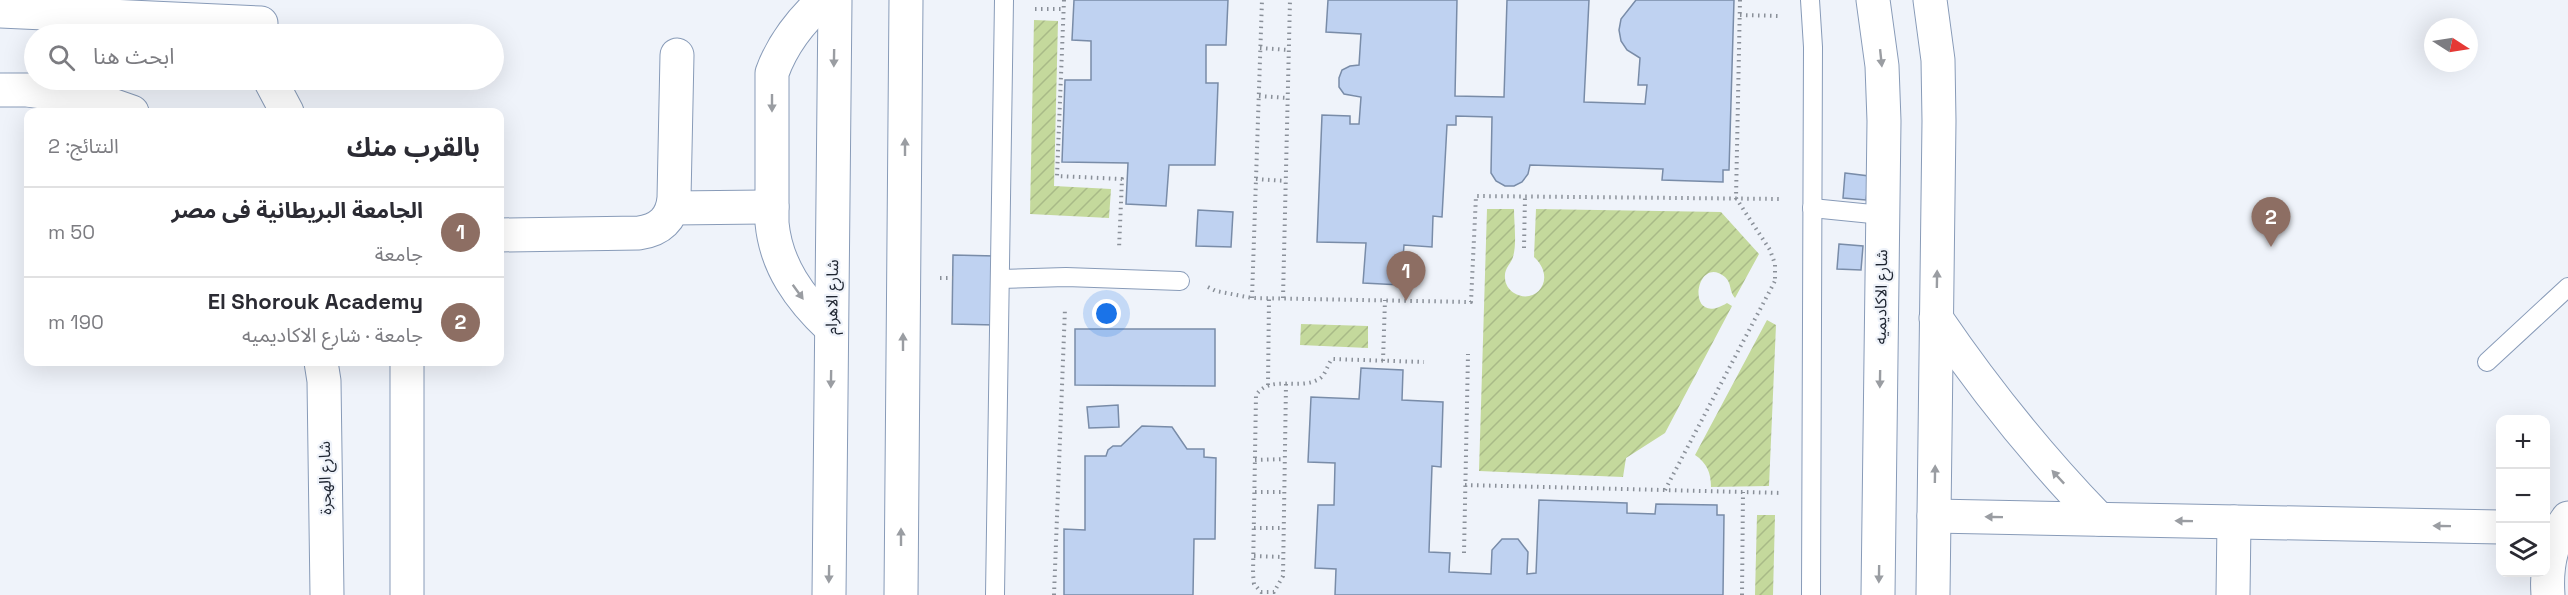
<!DOCTYPE html>
<html lang="ar">
<head>
<meta charset="utf-8">
<style>
  body { margin:0; font-family:"Space Grotesk","Noto Sans Arabic",sans-serif; background:#f2f2f3; color:#2b2b33; direction:rtl }
  .controls { position:absolute; right:18px; bottom:18px; display:grid; overflow:hidden; border-radius:12px; box-shadow:0 6px 24px #0002 }
  .controls button { width:54px; height:54px; display:grid; place-items:center; padding:0; border:0; border-bottom:2px solid #e1e1e2; background:#fff; color:#2b2b33; font:30px sans-serif }
  .compass { position:absolute; left:2424px; top:18px; width:54px; height:54px; border-radius:50%; background:#fff; box-shadow:0 6px 24px #0002; rotate:102deg }
  .you { position:absolute; left:1107px; top:314px; width:21px; height:21px; margin:-15px; border:4px solid #fff; border-radius:50%; background:#1a73e8; box-shadow:0 0 0 9px #1a73e833 }
  .badge { display:grid; place-items:center; width:39px; height:39px; border-radius:50%; background:#7c3aed; color:#fff; font-size:20px; font-weight:700 }
  .pin { position:absolute; translate:-50% -50px; filter:drop-shadow(0 2px 3px #0008) }
  .pin::after { content:''; position:absolute; top:32px; width:21px; height:18px; background:inherit; clip-path:polygon(0 0,100% 0,50% 100%) }
  .list { margin:0; padding:0; list-style:none }
  h2 { display:flex; justify-content:space-between; align-items:center; height:78px; margin:0; padding:0 24px; font-size:26px }
  h2 small { font-size:20px; font-weight:400; color:#7c7c81 }
  .list li { display:grid; grid-template-columns:39px 1fr auto; gap:18px; align-items:center; box-sizing:border-box; height:90px; padding:0 24px; border-top:2px solid #e1e1e2 }
  .list b { display:block; font-size:22px; white-space:nowrap }
  .list p { margin:0; font-size:20px; white-space:nowrap; color:#7c7c81 }
  .list em { font-size:20px; font-style:normal; color:#7c7c81 }
  .icon { flex:none; width:33px; height:33px; fill:none; stroke:currentColor; stroke-width:2; stroke-linecap:round; stroke-linejoin:round }
  .map { position:relative; flex:none; width:2568px; height:595px; overflow:hidden; direction:ltr }
  .search { position:absolute; background:#fff; box-shadow:0 6px 24px #0002; left:24px; top:24px; width:480px; height:66px; display:flex; align-items:center; gap:15px; box-sizing:border-box; padding:0 21px; border-radius:33px; color:#7c7c81; font-size:22px }
  .panel { position:absolute; background:#fff; box-shadow:0 6px 24px #0002; left:24px; top:108px; width:480px; height:258px; border-radius:12px; direction:rtl }
  .map>svg:first-child { display:block }
  .garden { fill:url(#garden-furrows) }
  .building { fill:#bfd2f1; stroke:#798ca8; stroke-width:1.5 }
  .lines { fill:none; stroke-linecap:round; stroke-linejoin:round }
  .service-casing { stroke:#889bb8; stroke-width:20 }
  .minor-casing { stroke:#889bb8; stroke-width:35 }
  .tertiary-casing { stroke:#889bb8; stroke-width:35 }
  .path { stroke:#8a9099; stroke-width:4; stroke-dasharray:1.5 4.5; stroke-linecap:butt }
  .service { stroke:#fff; stroke-width:18 }
  .minor { stroke:#fff; stroke-width:33 }
  .tertiary { stroke:#fff; stroke-width:33 }
  .oneway { fill:#9a9da2 }
  .labels { text-anchor:middle; dominant-baseline:central; stroke-width:4.5; stroke-linejoin:round; paint-order:stroke }
  .street-label { font-size:16px; fill:#1e2531; stroke:#eff3fa }
</style>
</head>
<body>
<div class="map">
<svg width="2568" height="595" viewBox="0 0 2568 595">
  <defs>
    <pattern id="garden-furrows" width="10" height="10" patternUnits="userSpaceOnUse" patternTransform="scale(1.5)"><rect width="10" height="10" fill="#c4d99c"/><path d="M-1 1l2-2M0 10L10 0M9 11l2-2" fill="none" stroke="#a8ba87"/></pattern>
  </defs>
  <rect width="100%" height="100%" fill="#eff3fa"/>
  <!-- garden -->
  <g class="garden">
    <polygon points="1034,20 1058,21 1054,186 1111,189 1109,218 1030,214"/>
    <path d="M1487 209H1514C1514 224 1517 243 1513 257 1511 264 1504 268 1505 278 1505 284 1509 290 1514 293 1535 306 1558 279 1534 257L1536 209 1721 212 1759 254 1735 298C1729 292 1732 283 1725 277 1695 252 1684 330 1727 303L1732 306 1665 433 1626 458 1623 477 1479 471Z"/>
    <path d="M1767 320 1776 325 1769 486 1711 487C1711 473 1707 463 1695 455Z"/>
    <polygon points="1301,324 1368,326 1368,348 1300,345"/>
    <polygon points="1757,515 1775,515 1773,595 1755,595"/>
  </g>
  <!-- building -->
  <g class="building">
    <polygon points="1074,0 1228,0 1226,45 1206,45 1206,83 1218,83 1215,165 1169,165 1166,206 1126,204 1128,163 1062,162 1065,80 1091,80 1091,41 1072,40"/>
    <polygon points="1328,0 1457,0 1455,96 1504,97 1507,0 1589,0 1584,102 1645,104 1647,85 1638,85 1640,58 1627,50 1621,41 1619,30 1621,19 1636,0 1734,0 1729,170 1723,170 1723,182 1662,180 1663,169 1530,165 1528,174 1522,182 1514,186 1505,186 1496,181 1491,173 1492,117 1456,116 1456,125 1447,125 1442,217 1433,216 1432,247 1404,245 1401,285 1363,283 1366,243 1317,242 1322,115 1350,116 1350,124 1359,124 1361,97 1344,94 1339,87 1339,78 1342,70 1350,66 1359,65 1361,34 1326,32"/>
    <polygon points="1845,173 1869,176 1866,200 1843,198"/>
    <polygon points="1198,210 1233,212 1231,247 1196,246"/>
    <polygon points="1839,244 1863,246 1861,270 1837,269"/>
    <polygon points="953,255 995,256 995,325 952,324"/>
    <polygon points="1075,329 1215,329 1215,386 1075,385"/>
    <polygon points="1361,368 1403,370 1402,400 1443,402 1441,467 1432,466 1429,552 1450,553 1449,572 1491,574 1492,550 1502,539 1518,539 1528,552 1527,574 1536,573 1539,500 1627,503 1627,513 1655,514 1656,504 1717,505 1717,515 1724,515 1723,595 1335,595 1336,569 1315,568 1318,505 1334,505 1335,463 1308,462 1311,397 1359,399"/>
    <polygon points="1118,405 1119,427 1089,428 1087,407"/>
    <polygon points="1142,426 1172,427 1187,449 1204,449 1204,457 1216,458 1215,539 1194,539 1193,595 1064,595 1064,529 1085,530 1085,456 1106,456 1108,450 1113,446 1121,446"/>
  </g>
  <g class="lines">
    <!-- service casing -->
    <g class="service-casing">
      <g id="service">
        <polyline points="1810,0 1813,47 1811,595"/>
        <polyline points="1812,208 1882,215"/>
        <polyline points="1000,279 1066,277 1180,281"/>
        <polyline points="2487,362 2568,287"/>
        <polyline points="995,595 1004,0"/>
      </g>
    </g>
    <!-- minor casing -->
    <g class="minor-casing">
      <g id="minor">
        <path d="M824 0C802 19 782 45 772 73V223C776 266 800 299 831 328"/>
        <polyline points="0,11 261,23"/>
        <polyline points="270,80 287,112"/>
        <polyline points="0,90 27,90 92,98 132,112"/>
        <polyline points="673,208 772,207"/>
        <path d="M500 235 639 233C660 230 672 219 674 198L677 55"/>
        <path d="M1936 318C1985 390 2038 456 2099 519"/>
        <polyline points="321,362 324,381 327,595"/>
        <polyline points="407,362 407,595"/>
        <polyline points="1934,516 2500,527"/>
        <polyline points="829,595 835,0"/>
        <polyline points="901,595 906,0"/>
        <polyline points="2233,595 2234,522"/>
        <path d="M2548 595C2546 568 2551 540 2568 518"/>
      </g>
    </g>
    <!-- tertiary casing -->
    <g class="tertiary-casing">
      <g id="tertiary">
        <polyline points="1873,0 1882,66 1884,121 1878,595"/>
        <polyline points="1930,0 1938,60 1939,121 1933,595"/>
      </g>
    </g>
    <!-- path -->
    <g class="path">
      <polyline points="1064,0 1057,176 1122,179 1119,249"/>
      <polyline points="1740,0 1736,198 1770,250 1775,264 1775,279"/>
      <polyline points="1035,9 1064,9"/>
      <polyline points="1740,15 1781,16"/>
      <polyline points="1260,48 1289,50"/>
      <polyline points="1259,96 1288,98"/>
      <polyline points="1256,179 1286,181"/>
      <polyline points="1524,248 1525,196"/>
      <polyline points="940,278 953,278"/>
      <polyline points="1208,287 1216,291 1252,298 1471,302 1476,196 1781,199"/>
      <polyline points="1252,298 1262,0"/>
      <polyline points="1283,298 1290,0"/>
      <polyline points="1383,361 1385,300"/>
      <path d="M1286 384 1283 576 1274 592H1261L1254 584 1253 574 1256 395C1271 374 1299 391 1319 379 1326 375 1327 365 1332 359L1424 362"/>
      <polyline points="1268,385 1269,298"/>
      <polyline points="1255,460 1285,459"/>
      <polyline points="1465,485 1782,493"/>
      <polyline points="1665,490 1776,279"/>
      <polyline points="1255,492 1284,492"/>
      <polyline points="1254,528 1283,528"/>
      <polyline points="1464,553 1468,354"/>
      <polyline points="1254,556 1283,557"/>
      <polyline points="1054,595 1065,308"/>
      <polyline points="1742,595 1743,492"/>
    </g>
    <!-- service -->
    <use href="#service" class="service"/>
    <!-- minor -->
    <use href="#minor" class="minor"/>
    <!-- tertiary -->
    <use href="#tertiary" class="tertiary"/>
  </g>
  <!-- one-way arrows -->
  <defs><path id="oneway-solid" d="M-6-.8H1V-3.2L6.5 0L1 3.2V.8H-6Z" transform="scale(1.5)"/></defs>
  <g class="oneway">
    <use href="#oneway-solid" transform="translate(834 58) rotate(91)"/>
    <use href="#oneway-solid" transform="translate(1881 58) rotate(84)"/>
    <use href="#oneway-solid" transform="translate(772 103) rotate(90)"/>
    <use href="#oneway-solid" transform="translate(905 147) rotate(-90)"/>
    <use href="#oneway-solid" transform="translate(1937 279) rotate(-89)"/>
    <use href="#oneway-solid" transform="translate(798 292) rotate(54)"/>
    <use href="#oneway-solid" transform="translate(903 342) rotate(-90)"/>
    <use href="#oneway-solid" transform="translate(831 379) rotate(91)"/>
    <use href="#oneway-solid" transform="translate(1880 379) rotate(91)"/>
    <use href="#oneway-solid" transform="translate(1935 474) rotate(-89)"/>
    <use href="#oneway-solid" transform="translate(2058 477) rotate(-133)"/>
    <use href="#oneway-solid" transform="translate(1994 517) rotate(-179)"/>
    <use href="#oneway-solid" transform="translate(2184 521) rotate(-179)"/>
    <use href="#oneway-solid" transform="translate(2442 526) rotate(-179)"/>
    <use href="#oneway-solid" transform="translate(901 537) rotate(-90)"/>
    <use href="#oneway-solid" transform="translate(829 574) rotate(91)"/>
    <use href="#oneway-solid" transform="translate(1879 574) rotate(91)"/>
  </g>
  <g class="labels">
    <!-- street labels -->
    <g class="street-label">
      <text transform="translate(832 297) rotate(-89)">شارع الاهرام</text>
      <text transform="translate(1881 297) rotate(-89)">شارع الاكاديميه</text>
      <text transform="translate(325 478) rotate(-91)">شارع الهجرة</text>
    </g>
  </g>
</svg>
<div class="controls">
<button>+</button>
<button>−</button>
<button><svg class="icon" aria-label="layers" viewBox="0 0 24 24"><path d="M12 4l9 5-9 5-9-5zM3 14l9 5 9-5"/></svg></button>
</div>
<svg class="compass" viewBox="-18 -18 36 36"><path d="M0-13l5 13h-10z" fill="#e53935"/><path d="M0 13l5-13h-10z" fill="#7c7c81"/></svg>
<div class="you"></div>
<div class="pin badge" style="left:1406px;top:301px;background:#8d6e63">1</div>
<div class="pin badge" style="left:2271px;top:247px;background:#8d6e63">2</div>
<div class="search"><svg class="icon" aria-label="search" viewBox="0 0 24 24"><circle cx="10" cy="10" r="6"/><path d="M15 15l6 6"/></svg>ابحث هنا</div>
<section class="panel">
<h2>بالقرب منك<small>النتائج: 2</small></h2>
<ul class="list">
<li><span class="badge" style="background:#8d6e63">1</span><div><b>الجامعة البريطانية فى مصر</b><p>جامعة</p></div><em>50 m</em></li>
<li><span class="badge" style="background:#8d6e63">2</span><div><b>El Shorouk Academy</b><p>جامعة · شارع الاكاديميه</p></div><em>190 m</em></li>
</ul>
</section>
</div>
</body>
</html>
